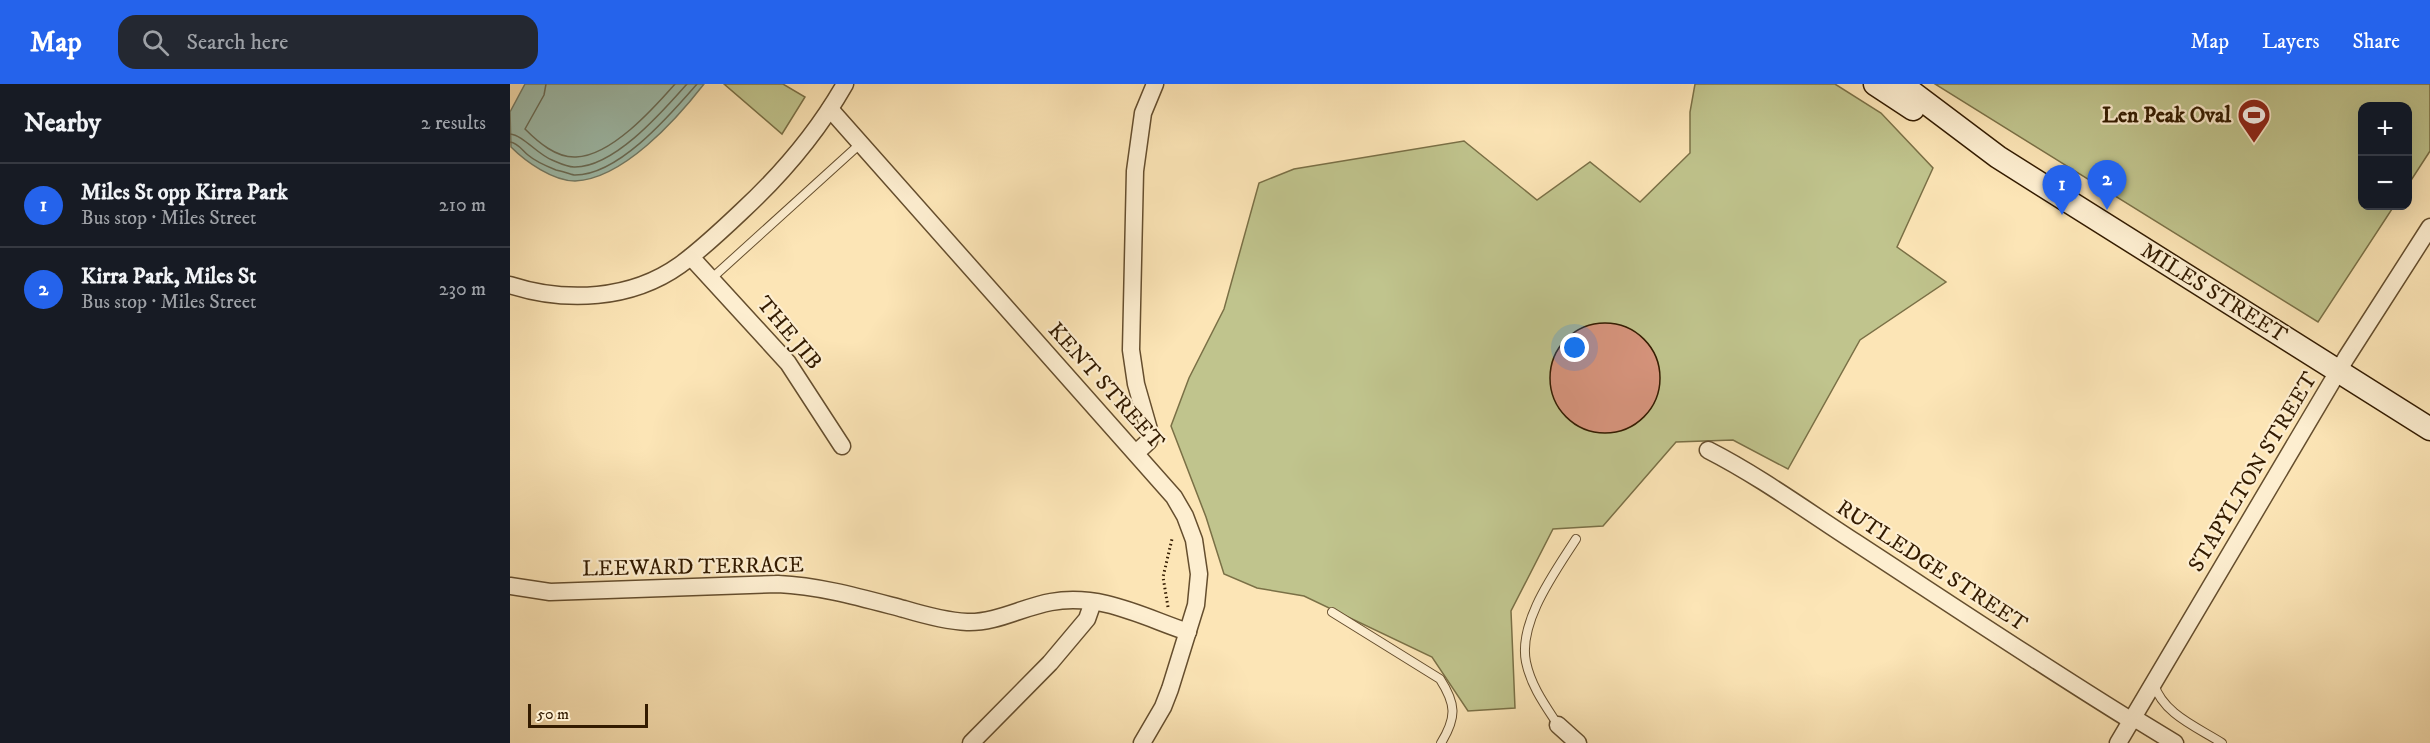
<!DOCTYPE html>
<html lang="en">
<head>
<meta charset="utf-8">
<style>
  body { margin:0; font-family:"IM FELL DW Pica",serif; background:#242831; color:#f1f3f6 }
  .controls { position:absolute; right:18px; top:18px; display:grid; overflow:hidden; border-radius:12px; box-shadow:0 6px 24px #0002 }
  .controls button { width:54px; height:54px; display:grid; place-items:center; padding:0; border:0; border-bottom:2px solid #363941; background:#171b24; color:#f1f3f6; font:30px sans-serif }
  .scale { position:absolute; left:18px; bottom:15px; width:120px; box-sizing:border-box; padding-left:6px; border:3px solid #331b00; border-top:0; font-size:16px; line-height:21px; white-space:nowrap; color:#331b00; -webkit-text-stroke:4px #fdeed0; paint-order:stroke }
  .you { position:absolute; left:1065px; top:264px; width:21px; height:21px; margin:-15px; border:4px solid #fff; border-radius:50%; background:#1a73e8; box-shadow:0 0 0 9px #1a73e833 }
  .badge { display:grid; place-items:center; width:39px; height:39px; border-radius:50%; background:#2563eb; color:#fff; font-size:20px; font-weight:700 }
  .pin { position:absolute; translate:-50% -50px; filter:drop-shadow(0 2px 3px #0008) }
  .pin::after { content:''; position:absolute; top:32px; width:21px; height:18px; background:inherit; clip-path:polygon(0 0,100% 0,50% 100%) }
  .list { margin:0; padding:0; list-style:none }
  h2 { display:flex; justify-content:space-between; align-items:center; height:78px; margin:0; padding:0 24px; font-size:26px }
  h2 small { font-size:20px; font-weight:400; color:#9ea1a6 }
  .list li { display:grid; grid-template-columns:39px 1fr auto; gap:18px; align-items:center; box-sizing:border-box; height:84px; padding:0 24px; border-top:2px solid #363941 }
  .list b { display:block; font-size:22px; white-space:nowrap }
  .list p { margin:0; font-size:20px; white-space:nowrap; color:#9ea1a6 }
  .list em { font-size:20px; font-style:normal; color:#9ea1a6 }
  .icon { flex:none; width:33px; height:33px; fill:none; stroke:currentColor; stroke-width:2; stroke-linecap:round; stroke-linejoin:round }
  .map { position:relative; flex:none; width:1920px; height:659px; overflow:hidden }
  header { display:flex; align-items:center; gap:36px; box-sizing:border-box; height:84px; padding:0 30px; background:#2563eb; color:#fff }
  header strong { font-size:28px }
  nav { display:flex; gap:33px; margin-inline-start:auto; font-size:21px }
  .search { width:420px; height:54px; background:#242831; display:flex; align-items:center; gap:15px; box-sizing:border-box; padding:0 21px; border-radius:18px; color:#9ea1a6; font-size:22px }
  main { display:flex }
  aside { flex:1; background:#171b24 }
  .map>svg:first-child { display:block }
  .green { fill:#c0c48d; stroke:#7a7046; stroke-width:1.5 }
  .water { fill:#9fbfaf; stroke:#747d69; stroke-width:1.5 }
  .lines { fill:none; stroke-linecap:round; stroke-linejoin:round }
  .shore { stroke:#696d58; stroke-width:1.5 }
  .building { fill:#d8957e; stroke:#331b00; stroke-width:1.5 }
  .lane-casing { stroke:#654e2e; stroke-width:10 }
  .street-casing { stroke:#654e2e; stroke-width:19 }
  .secondary-casing { stroke:#331b00; stroke-width:25 }
  .path { stroke:#331b00; stroke-width:3; stroke-dasharray:1.5 3; stroke-linecap:butt }
  .lane { stroke:#fdeed0; stroke-width:8 }
  .street { stroke:#fdeed0; stroke-width:16 }
  .secondary { stroke:#fdeed0; stroke-width:22 }
  .labels { text-anchor:middle; dominant-baseline:central; stroke-width:4.5; stroke-linejoin:round; paint-order:stroke }
  .poi-label { font-size:22px; font-weight:bold; fill:#331b00; stroke:#fdeed0; text-anchor:end }
  .street-label { font-size:22px; fill:#331b00; stroke:#fdeed0 }
</style>
</head>
<body>
<header>
<strong>Map</strong>
<div class="search"><svg class="icon" aria-label="search" viewBox="0 0 24 24"><circle cx="10" cy="10" r="6"/><path d="M15 15l6 6"/></svg>Search here</div>
<nav><a>Map</a><a>Layers</a><a>Share</a></nav>
</header>
<main>
<aside>
<h2>Nearby<small>2 results</small></h2>
<ul class="list">
<li><span class="badge">1</span><div><b>Miles St opp Kirra Park</b><p>Bus stop · Miles Street</p></div><em>210 m</em></li>
<li><span class="badge">2</span><div><b>Kirra Park, Miles St</b><p>Bus stop · Miles Street</p></div><em>230 m</em></li>
</ul>
</aside>
<div class="map">
<svg width="1920" height="659" viewBox="0 0 1920 659">
  <rect width="100%" height="100%" fill="#fce5b6"/>
  <filter id="stains"><feTurbulence type="fractalNoise" baseFrequency=".00333" numOctaves="4"/><feColorMatrix values="0 0 0 0 .2 0 0 0 0 .09 0 0 0 0 .02 0 0 0 .5 -.17"/></filter>
  <radialGradient id="worn" r=".72"><stop offset=".6" stop-color="#630" stop-opacity="0"/><stop offset="1" stop-color="#630" stop-opacity=".3"/></radialGradient>
  <!-- green -->
  <g class="green">
    <polygon points="214,0 273,0 295,13 272,50"/>
    <polygon points="1185,0 1325,0 1371,29 1423,84 1387,163 1436,198 1350,256 1278,385 1223,356 1166,358 1093,442 1043,445 1001,527 1005,624 958,627 922,573 794,512 747,504 714,490 696,433 661,342 679,294 714,225 749,99 784,85 954,57 1027,116 1080,78 1130,118 1180,69 1180,28"/>
    <polygon points="1425,0 1920,0 1920,67 1898,101 1898,22 1852,22 1852,122 1884,122 1808,238"/>
  </g>
  <!-- water -->
  <path class="water" d="M15 0H194C166 36 113 95 65 97 43 97 16 78 1 63L0 28Z"/>
  <g class="lines">
    <!-- shore -->
    <g class="shore">
      <path d="M36 0 34 11 15 45C28 58 46 74 66 73 101 72 143 25 165 0"/>
      <path d="M0 50C13 51 27 70 42 76 49 79 57 83 64 83 104 84 153 27 177 0"/>
      <path d="M0 58C8 59 12 66 18 71 26 78 36 82 46 86 52 87 59 90 64 91 108 92 160 31 187 0"/>
    </g>
  </g>
  <!-- building -->
  <circle class="building" cx="1095" cy="294" r="55"/>
  <g class="lines">
    <!-- lane casing -->
    <g class="lane-casing">
      <g id="lane">
        <polyline points="201,195 350,60"/>
        <path d="M822 528 930 595C946 620 947 633 931 659"/>
        <path d="M1644 600C1653 630 1687 643 1712 659"/>
        <path d="M1048 641C1035 621 1021 602 1016 578 1008 538 1045 488 1066 455"/>
      </g>
    </g>
    <!-- street casing -->
    <g class="street-casing">
      <g id="street">
        <polyline points="320,25 633,378 664,413 675,432 684,456 689,490 686,521 660,605 653,623 632,659"/>
        <polyline points="181,173 278,279 332,362"/>
        <path d="M0 201C56 219 121 216 170 181 192 165 212 146 232 127 273 89 307 49 335 0"/>
        <path d="M1198 366C1249 392 1297 427 1345 458 1437 518 1528 579 1622 637"/>
        <polyline points="626,369 639,357 640,349 626,300 621,266 625,87 633,29 645,0"/>
        <path d="M0 502 40 508 268 500C311 502 352 514 394 525 414 531 436 537 457 538 486 539 513 523 541 518 591 509 633 533 678 548"/>
        <polyline points="1624,634 1665,659"/>
        <polyline points="1048,641 1068,659"/>
        <polyline points="461,659 540,579 577,535 583,518"/>
        <polyline points="1608,659 1836,274 1920,143"/>
      </g>
    </g>
    <!-- secondary casing -->
    <g class="secondary-casing">
      <g id="secondary">
        <polyline points="1365,0 1403,25"/>
        <polyline points="1391,0 1488,73 1920,345"/>
      </g>
    </g>
    <!-- path -->
    <polyline class="path" points="658,523 653,493 662,455"/>
    <!-- lane -->
    <use href="#lane" class="lane"/>
    <!-- street -->
    <use href="#street" class="street"/>
    <!-- secondary -->
    <use href="#secondary" class="secondary"/>
  </g>
  <!-- icons -->
  <defs>
    <g id="stadium-pin" transform="scale(1.725)"><path d="M0 17L-7.5 6A9.5 9.5 0 1 1 7.5 6Z" fill="#8f2418" stroke="#fdeed0"/><path d="M0-5a6.5 5 0 1 0 0 10a6.5 5 0 1 0 0-10ZM-3.5-1.8h7v3.6h-7Z" fill="#fff"/></g>
  </defs>
  <g fill-rule="evenodd">
    <use href="#stadium-pin" x="1744" y="31"/>
  </g>
  <g class="labels">
    <!-- poi labels -->
    <g class="poi-label">
      <text x="1721" y="31">Len Peak Oval</text>
    </g>
    <!-- street labels -->
    <g class="street-label">
      <text transform="translate(1704 209) rotate(32)">MILES STREET</text>
      <text transform="translate(279 249) rotate(50)">THE JIB</text>
      <text transform="translate(596 302) rotate(48)">KENT STREET</text>
      <text transform="translate(1743 388) rotate(-59)">STAPYLTON STREET</text>
      <text transform="translate(1422 482) rotate(33)">RUTLEDGE STREET</text>
      <text transform="translate(183 483) rotate(-1)">LEEWARD TERRACE</text>
    </g>
  </g>
  <rect width="100%" height="100%" filter="url(#stains)"/>
  <rect width="100%" height="100%" fill="url(#worn)"/>
</svg>
<div class="controls">
<button>+</button>
<button>−</button>
</div>
<div class="scale">50 m</div>
<div class="you"></div>
<div class="pin badge" style="left:1552px;top:131px">1</div>
<div class="pin badge" style="left:1597px;top:126px">2</div>
</div>
</main>
</body>
</html>
